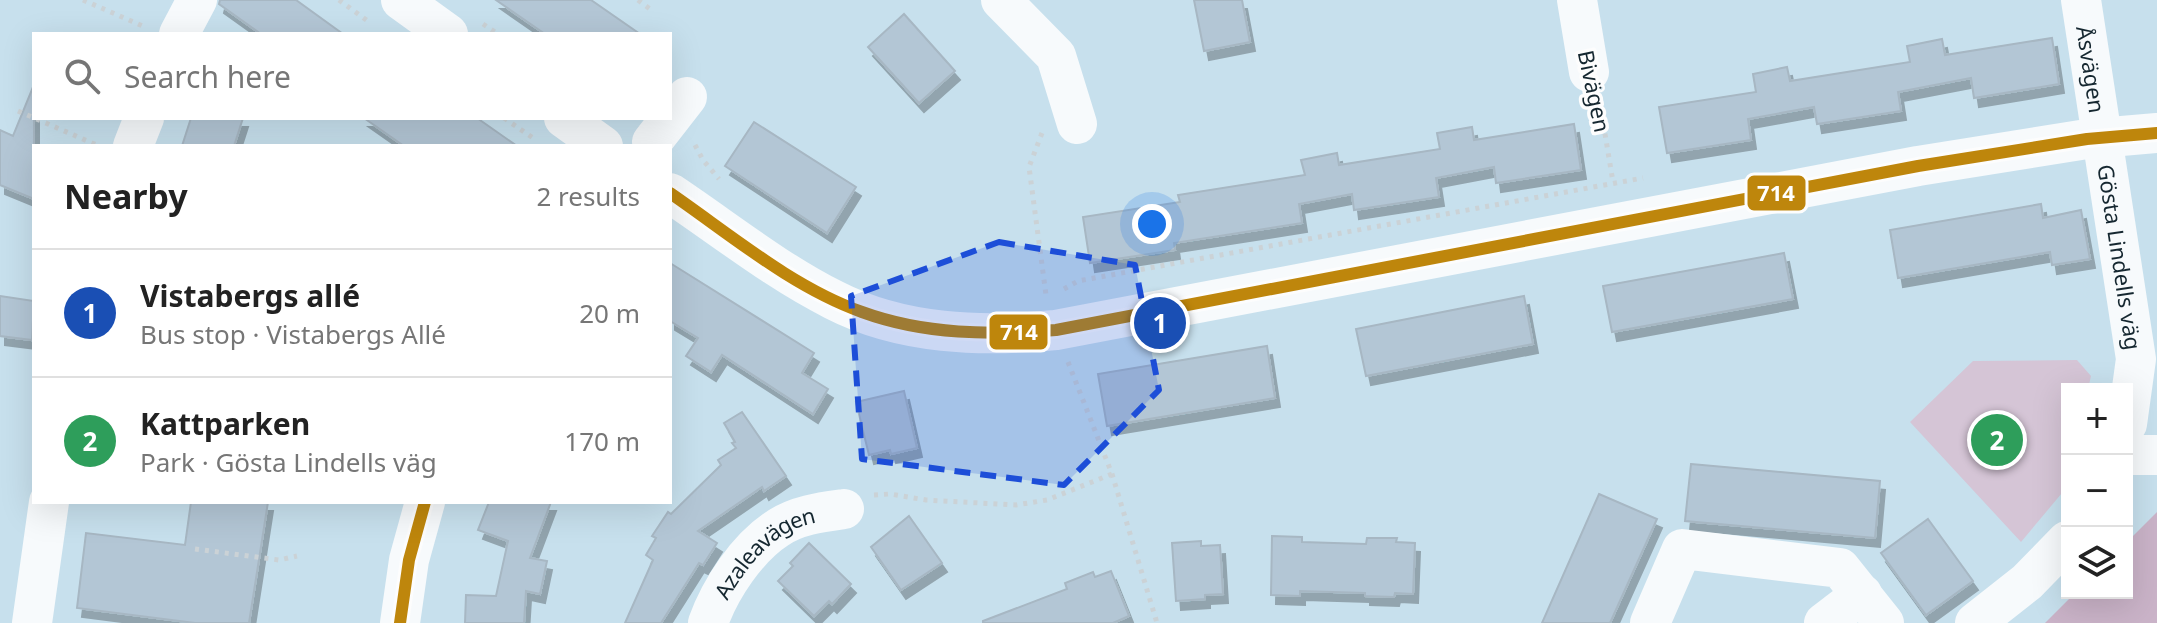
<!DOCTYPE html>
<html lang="en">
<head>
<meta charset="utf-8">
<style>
  body { margin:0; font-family:"Noto Sans",sans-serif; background:#f6f6f6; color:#222 }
  .controls { position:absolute; right:24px; bottom:24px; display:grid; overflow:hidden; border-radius:0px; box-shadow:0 8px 32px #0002 }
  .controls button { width:72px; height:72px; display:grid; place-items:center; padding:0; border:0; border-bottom:2px solid #e0e0e0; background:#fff; color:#222; font:40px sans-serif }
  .you { position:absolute; left:1152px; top:224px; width:28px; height:28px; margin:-20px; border:6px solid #fff; border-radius:50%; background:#1a73e8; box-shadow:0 0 0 12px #1a73e833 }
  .badge { display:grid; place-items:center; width:52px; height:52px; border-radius:50%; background:#536872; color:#fff; font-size:26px; font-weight:700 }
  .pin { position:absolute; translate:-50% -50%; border:4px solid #fff; box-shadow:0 2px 8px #0006 }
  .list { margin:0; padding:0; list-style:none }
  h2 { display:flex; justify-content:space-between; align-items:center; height:104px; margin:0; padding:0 32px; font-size:34px }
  h2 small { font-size:26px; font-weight:400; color:#767676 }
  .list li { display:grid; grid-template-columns:52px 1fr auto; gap:24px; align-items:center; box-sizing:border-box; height:128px; padding:0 32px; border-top:2px solid #e0e0e0 }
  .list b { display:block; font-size:30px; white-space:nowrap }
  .list p { margin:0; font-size:26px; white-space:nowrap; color:#767676 }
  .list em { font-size:26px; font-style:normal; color:#767676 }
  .icon { flex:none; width:44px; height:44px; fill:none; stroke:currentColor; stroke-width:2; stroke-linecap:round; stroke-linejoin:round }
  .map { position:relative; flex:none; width:2157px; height:623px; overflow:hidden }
  .search { position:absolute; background:#fff; box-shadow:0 8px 32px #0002; left:32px; top:32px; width:640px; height:88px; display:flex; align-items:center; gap:20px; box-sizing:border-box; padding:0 28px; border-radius:0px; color:#767676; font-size:30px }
  .panel { position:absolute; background:#fff; box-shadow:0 8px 32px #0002; left:32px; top:144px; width:640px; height:360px; border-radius:0px }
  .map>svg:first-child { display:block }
  .green { fill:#d5c5d6 }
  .forest { fill:#cab3c8 }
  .building { fill:#b3c6d5; stroke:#a7b7c3; stroke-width:2; filter:url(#shadow) }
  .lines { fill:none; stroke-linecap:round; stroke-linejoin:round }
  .path { stroke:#cbd2d6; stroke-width:5; stroke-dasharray:4 6; stroke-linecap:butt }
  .minor { stroke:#f7fafc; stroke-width:40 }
  .bus-1-casing { stroke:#fdfdfd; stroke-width:18 }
  .bus-1 { stroke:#be860c; stroke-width:12 }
  .marked { fill:#1d4ed8; fill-opacity:0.2; stroke:#1d4ed8; stroke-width:6; stroke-dasharray:16 10; stroke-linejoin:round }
  .labels { text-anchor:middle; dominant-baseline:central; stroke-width:7; stroke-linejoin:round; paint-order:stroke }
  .street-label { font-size:22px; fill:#152730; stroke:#fdfdfd }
  .line-badge { stroke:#fdfdfd; stroke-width:3 }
  .badge-label { font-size:22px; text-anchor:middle; font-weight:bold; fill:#fff }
</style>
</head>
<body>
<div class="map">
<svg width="2157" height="623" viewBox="0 0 2157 623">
  <defs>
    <filter id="shadow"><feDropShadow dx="5" dy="9" stdDeviation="0" flood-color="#0004"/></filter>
  </defs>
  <rect width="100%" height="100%" fill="#c7e0ed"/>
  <!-- green -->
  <polygon class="green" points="2077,360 2091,376 2088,389 2067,389 2067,487 2021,542 1910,422 1973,361"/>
  <!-- forest -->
  <polygon class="forest" points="2157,512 2157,623 2045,623 2075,593 2127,593 2127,542"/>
  <!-- building -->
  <g class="building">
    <polygon points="220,0 296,0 343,34 261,34 219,4"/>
    <polygon points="496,0 591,0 640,34 545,34"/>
    <polygon points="1194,0 1242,0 1250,42 1204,51"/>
    <polygon points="904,14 955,71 919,103 868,47"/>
    <polygon points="2052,38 2059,84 1974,98 1971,78 1898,92 1901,111 1817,124 1814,107 1748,119 1751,140 1667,153 1659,107 1756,92 1753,74 1787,67 1790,81 1910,62 1907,46 1942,39 1945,55"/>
    <polygon points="33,87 34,87 34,199 0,185 0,130 13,136"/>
    <polygon points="191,118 243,118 234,146 182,146"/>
    <polygon points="364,118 477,118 517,146 404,146"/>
    <polygon points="754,122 856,187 827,233 725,166"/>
    <polygon points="1574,124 1581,170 1496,183 1494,167 1436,178 1439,197 1354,210 1352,194 1299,204 1302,223 1174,243 1175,250 1090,263 1083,217 1180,202 1178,195 1305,175 1301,160 1337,153 1339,165 1440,149 1437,133 1472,127 1474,140"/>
    <polygon points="2041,204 2043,218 2081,210 2090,259 2052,265 2050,252 1898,278 1890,230"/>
    <polygon points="1784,253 1793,299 1612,332 1603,286"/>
    <polygon points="670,263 814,353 802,373 828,389 813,414 722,355 711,372 686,356 698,338 670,321"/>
    <polygon points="0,296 34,301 32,340 0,336"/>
    <polygon points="1524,296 1533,344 1366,376 1356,329"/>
    <polygon points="1267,346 1275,398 1107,426 1098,374"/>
    <polygon points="904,391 917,448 891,454 890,450 869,455 856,402"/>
    <polygon points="742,412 786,476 764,491 762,487 698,531 717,543 703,565 699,563 661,623 625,623 653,560 646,555 656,538 652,536 668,512 671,514 721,465 718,460 736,448 732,443 735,442 724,423"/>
    <polygon points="1691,464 1880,481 1875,538 1685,521"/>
    <polygon points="1599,494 1657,519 1610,623 1542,623"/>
    <polygon points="191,502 268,502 249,623 195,623 77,608 86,533 185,545"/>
    <polygon points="489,502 551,502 530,558 547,561 540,594 526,591 524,623 465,623 466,595 496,596 508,541 478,530"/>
    <polygon points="909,516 942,563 901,590 871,547"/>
    <polygon points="1928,519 1973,581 1926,615 1881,553"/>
    <polygon points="1272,536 1302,537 1302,542 1366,544 1367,538 1397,538 1396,542 1415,543 1413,594 1395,593 1394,597 1365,596 1365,593 1300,591 1300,596 1271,595"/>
    <polygon points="1201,541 1201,546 1220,545 1223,594 1205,595 1205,599 1176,601 1172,543"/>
    <polygon points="809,543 851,584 832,604 829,601 814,616 778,581 793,566 790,563"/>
    <polygon points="1111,571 1129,616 1113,623 983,623 983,621 1067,589 1065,583 1093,572 1095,577"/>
  </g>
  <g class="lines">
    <!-- path -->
    <g class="path">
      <polyline points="83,0 145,27"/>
      <polyline points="339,0 369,22"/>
      <polyline points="638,0 654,12"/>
      <polyline points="483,24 498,34"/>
      <polyline points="1600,104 1613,182"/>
      <polyline points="18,111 99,146"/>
      <polyline points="504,118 533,138"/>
      <polyline points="1042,133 1029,167 1046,295"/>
      <polyline points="695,145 703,160 719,179"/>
      <polyline points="1064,289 1078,281 1643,178"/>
      <polyline points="1068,362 1112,474 1157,623"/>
      <polyline points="874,495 890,494 926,500 1016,505 1047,500 1112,474"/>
      <polyline points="195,549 279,560 297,556"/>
    </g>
    <!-- minor -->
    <g class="minor">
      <polyline points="401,0 448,34"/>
      <polyline points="1001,0 1056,56 1077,124"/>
      <polyline points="1577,0 1589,72"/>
      <path id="s1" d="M2081 0 2136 359 2127 424"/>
      <polyline points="179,34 197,0"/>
      <polyline points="564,118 603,146"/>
      <polyline points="652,142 687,97"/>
      <polyline points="133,146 144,118"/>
      <path d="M670 193C724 229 776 271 834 300 902 335 982 337 1056 330L1918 166 2087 139 2157 133"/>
      <polyline points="2127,455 2157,455"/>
      <polyline points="32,623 49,502"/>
      <polyline points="400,623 409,560 425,502"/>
      <path id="s2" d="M708 623C720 589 747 548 778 528 797 515 822 512 844 509"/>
      <polyline points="1650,623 1682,549 1840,568 1884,623"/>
      <polyline points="1824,623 1862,594"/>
      <polyline points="1975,623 2027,582 2067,541"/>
    </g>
    <!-- bus-1 casing -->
    <g class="bus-1-casing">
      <g id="bus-1">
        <path d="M670 193C731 235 792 287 862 312 925 335 991 335 1056 330L1918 166 2087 139 2157 133"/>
        <polyline points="400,623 409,560 425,502"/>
      </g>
    </g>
    <!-- bus-1 -->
    <use href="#bus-1" class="bus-1"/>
  </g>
  <!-- marked area -->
  <path class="marked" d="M999 242 1135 265 1159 390 1064 485 862 459 851 296Z"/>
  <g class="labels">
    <!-- street labels -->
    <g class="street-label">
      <text stroke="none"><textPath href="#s1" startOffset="70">Åsvägen</textPath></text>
      <text transform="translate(1595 91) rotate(78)">Bivägen</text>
      <text stroke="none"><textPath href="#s1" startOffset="260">Gösta Lindells väg</textPath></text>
      <text stroke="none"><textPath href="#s2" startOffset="94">Azaleavägen</textPath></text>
    </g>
  </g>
  <g class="line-badge">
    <rect x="1746" y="174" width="61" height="38" rx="8" fill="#be860c"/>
    <rect x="988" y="313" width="61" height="38" rx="8" fill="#be860c"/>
  </g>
  <g class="badge-label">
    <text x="1776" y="201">714</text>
    <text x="1019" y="340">714</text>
  </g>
</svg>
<div class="controls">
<button>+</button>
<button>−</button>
<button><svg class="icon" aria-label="layers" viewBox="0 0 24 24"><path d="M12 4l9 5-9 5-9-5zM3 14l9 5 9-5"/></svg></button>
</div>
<div class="you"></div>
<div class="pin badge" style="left:1160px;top:323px;background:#1a4fb4">1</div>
<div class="pin badge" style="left:1997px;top:440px;background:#2e9e5b">2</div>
<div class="search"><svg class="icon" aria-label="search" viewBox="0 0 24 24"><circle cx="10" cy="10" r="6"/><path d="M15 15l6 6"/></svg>Search here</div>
<section class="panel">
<h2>Nearby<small>2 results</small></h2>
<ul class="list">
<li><span class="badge" style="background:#1a4fb4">1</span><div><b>Vistabergs allé</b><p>Bus stop · Vistabergs Allé</p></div><em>20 m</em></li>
<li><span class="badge" style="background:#2e9e5b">2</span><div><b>Kattparken</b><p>Park · Gösta Lindells väg</p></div><em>170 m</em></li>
</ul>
</section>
</div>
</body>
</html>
